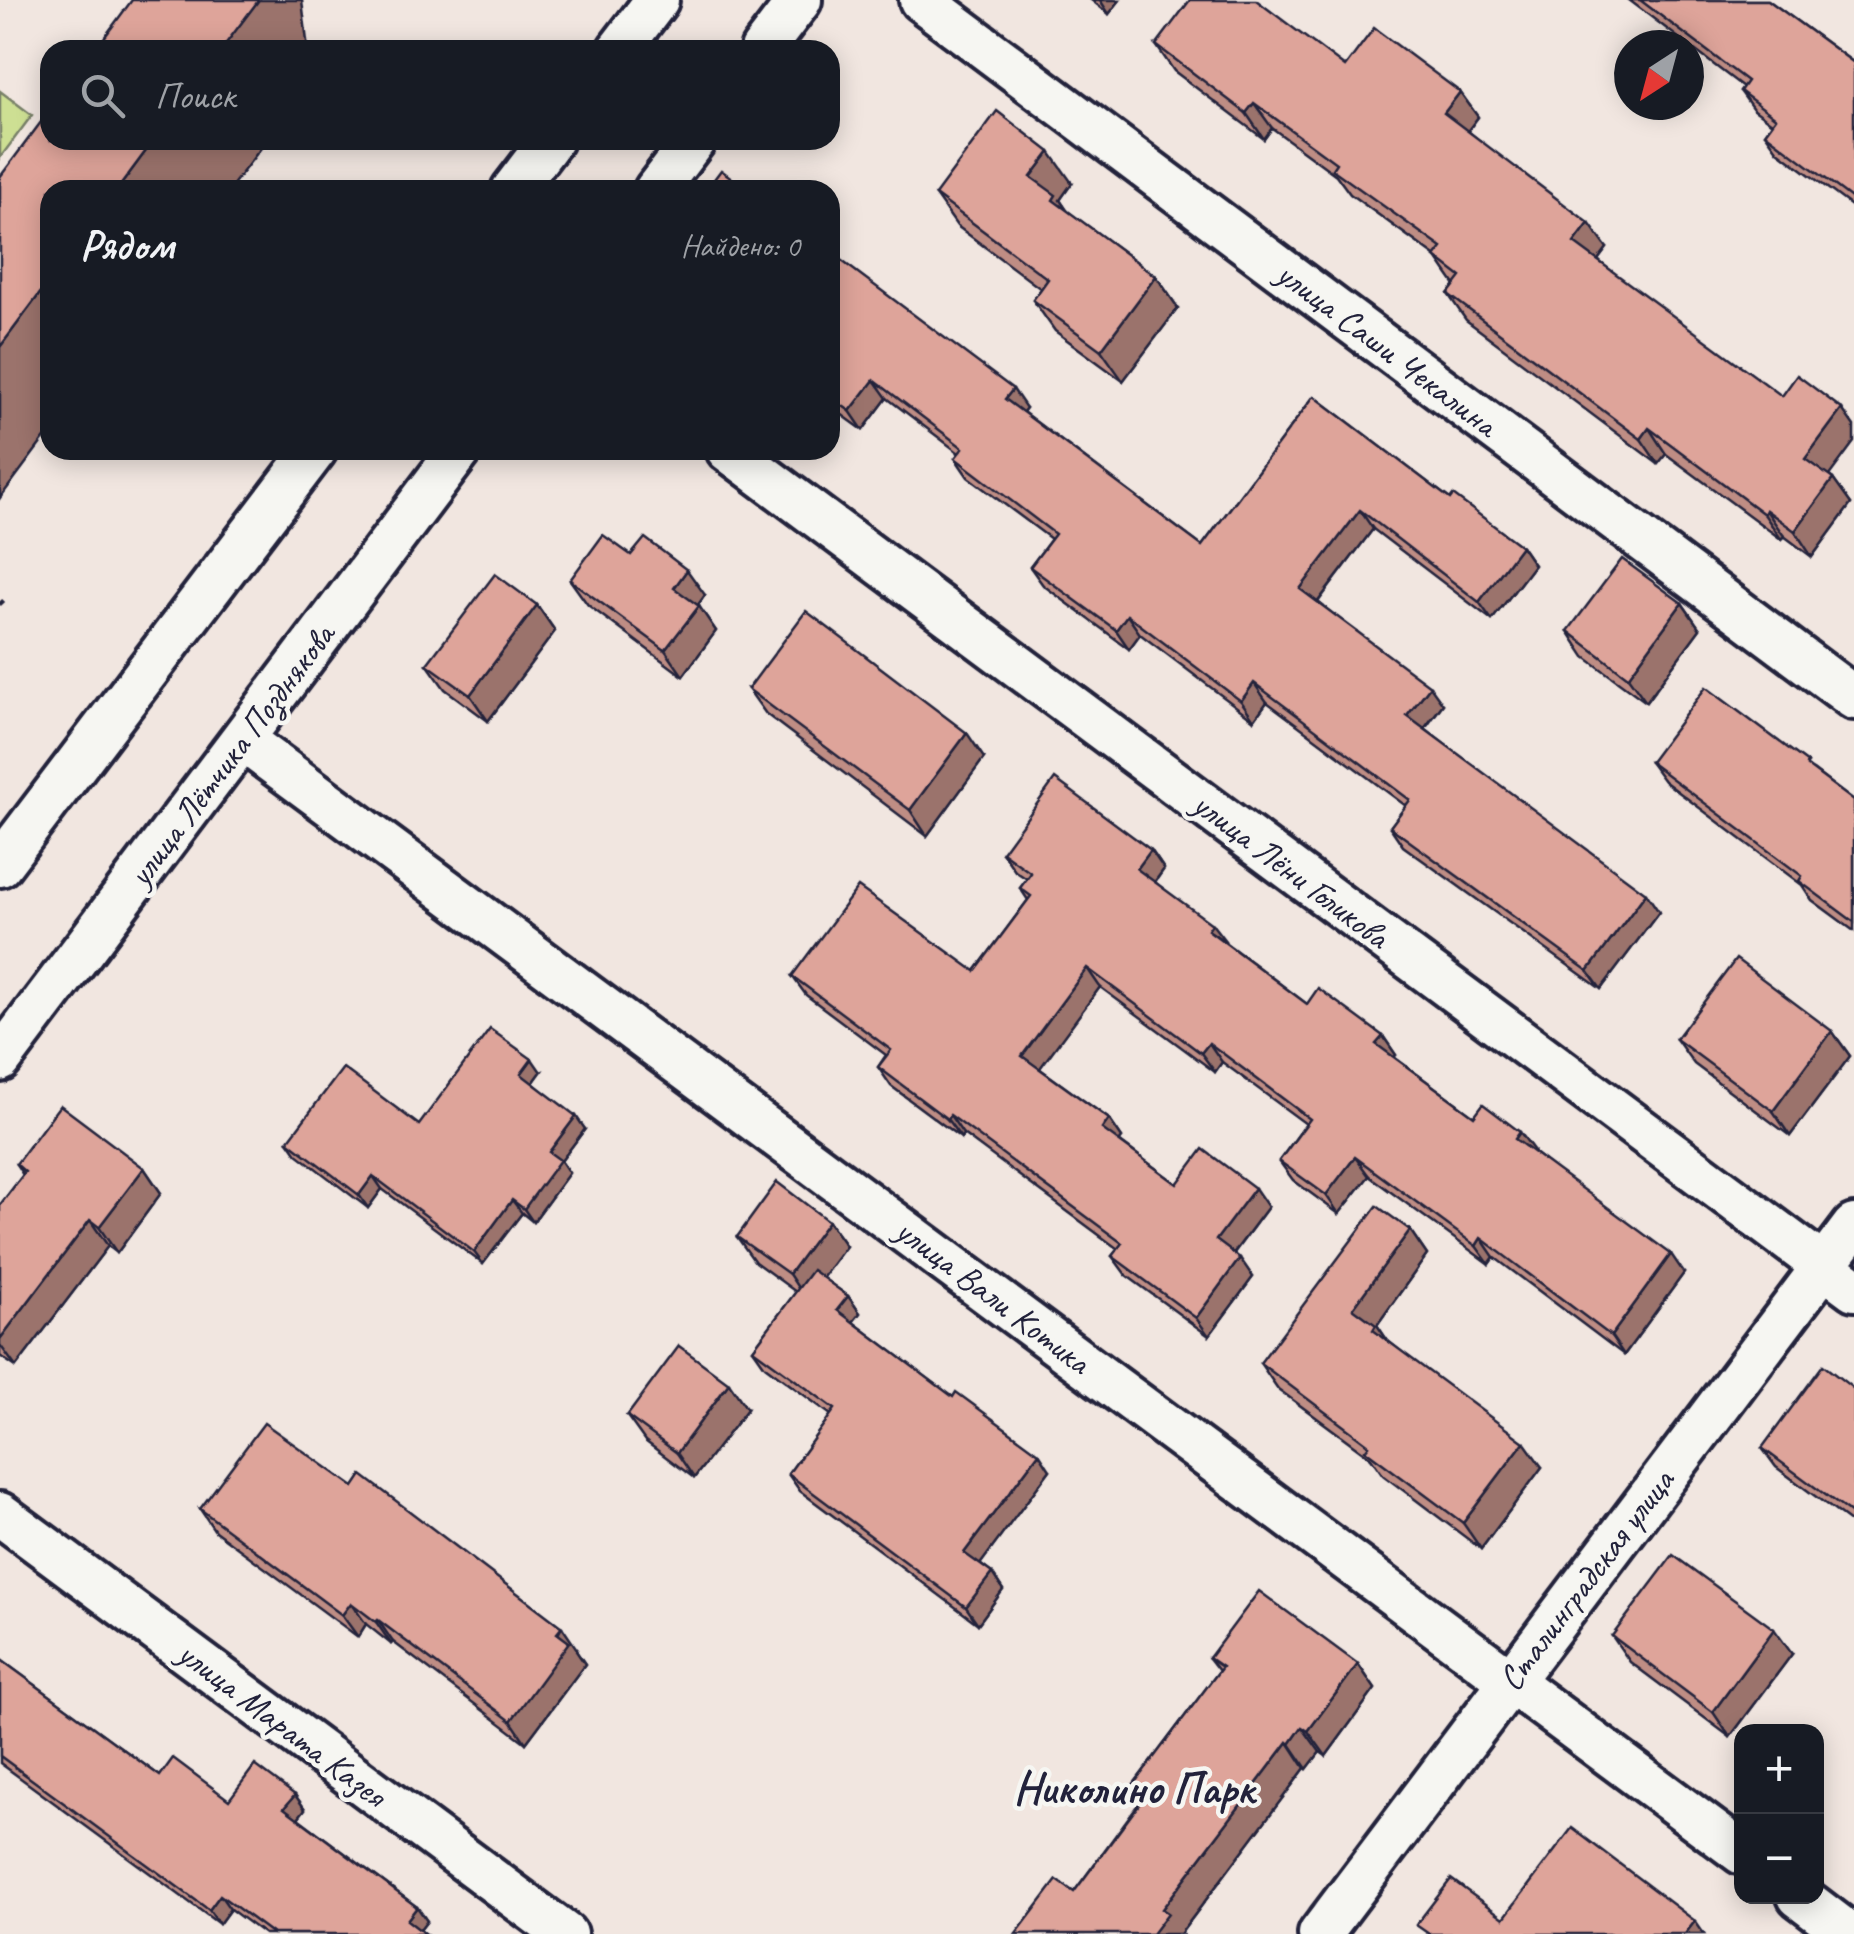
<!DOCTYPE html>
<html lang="ru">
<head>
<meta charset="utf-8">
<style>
  body { margin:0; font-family:Caveat,sans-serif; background:#242831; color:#f1f3f6 }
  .controls { position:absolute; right:30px; bottom:30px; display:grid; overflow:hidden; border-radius:20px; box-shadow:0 5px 25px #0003 }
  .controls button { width:90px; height:90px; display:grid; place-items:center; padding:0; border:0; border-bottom:2px solid #363941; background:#171b24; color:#f1f3f6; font:50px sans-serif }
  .compass { position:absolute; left:1614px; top:30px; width:90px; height:90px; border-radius:50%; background:#171b24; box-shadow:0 5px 25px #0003; rotate:216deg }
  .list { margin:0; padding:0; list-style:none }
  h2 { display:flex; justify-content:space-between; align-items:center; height:130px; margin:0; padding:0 40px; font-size:42px }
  h2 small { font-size:32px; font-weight:400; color:#9ea1a6 }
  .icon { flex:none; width:55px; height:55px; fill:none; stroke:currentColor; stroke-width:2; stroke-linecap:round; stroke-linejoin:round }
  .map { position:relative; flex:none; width:1854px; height:1934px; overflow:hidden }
  .search { position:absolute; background:#171b24; box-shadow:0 5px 25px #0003; left:40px; top:40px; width:800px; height:110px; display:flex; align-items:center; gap:25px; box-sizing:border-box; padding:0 35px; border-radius:30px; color:#9ea1a6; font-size:38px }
  .panel { position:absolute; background:#171b24; box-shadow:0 5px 25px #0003; left:40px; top:180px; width:800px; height:280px; border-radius:30px }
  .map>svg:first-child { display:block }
  .green { fill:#cddf93; stroke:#788067; stroke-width:2.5 }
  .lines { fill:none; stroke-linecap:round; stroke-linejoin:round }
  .minor-casing { stroke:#22223b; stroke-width:50 }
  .path { stroke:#22223b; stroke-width:6; stroke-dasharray:10 8; stroke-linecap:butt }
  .minor { stroke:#f6f6f2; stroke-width:42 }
  .wall { fill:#bf8d84; stroke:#22223b; stroke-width:2.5 }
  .shaded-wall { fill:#9b736c; stroke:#22223b; stroke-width:2.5 }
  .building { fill:#dea49a; stroke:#22223b; stroke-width:2.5 }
  .labels { text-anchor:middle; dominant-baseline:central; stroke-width:9; stroke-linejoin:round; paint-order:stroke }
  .street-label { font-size:35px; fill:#22223b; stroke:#f6f6f2 }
  .district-label { font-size:45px; font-weight:bold; fill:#22223b; stroke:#f6f6f2 }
</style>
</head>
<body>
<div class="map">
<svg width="1854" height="1934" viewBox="0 0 1854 1934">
  <rect width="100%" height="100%" fill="#f1e6e0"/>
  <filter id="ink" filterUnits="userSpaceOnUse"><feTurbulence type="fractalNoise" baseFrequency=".01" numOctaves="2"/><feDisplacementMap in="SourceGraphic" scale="20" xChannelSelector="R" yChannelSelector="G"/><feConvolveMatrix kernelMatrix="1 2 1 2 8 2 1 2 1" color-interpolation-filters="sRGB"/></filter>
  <g filter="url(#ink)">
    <!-- green -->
    <polygon class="green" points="0,91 32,115 0,158"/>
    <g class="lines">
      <!-- minor casing -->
      <g class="minor-casing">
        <g id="minor">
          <polyline points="921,0 1854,698"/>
          <polyline points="619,50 657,0"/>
          <polyline points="762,50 800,0"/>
          <polyline points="513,190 551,140"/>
          <polyline points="656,190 694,140"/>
          <polyline points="728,450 1854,1289"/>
          <polyline points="243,740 1742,1853"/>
          <polyline points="0,865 315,450"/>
          <polyline points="0,1060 460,450"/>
          <polyline points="0,1514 565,1934"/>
          <polyline points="1799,1896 1849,1934"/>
          <polyline points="1320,1934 1854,1226"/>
        </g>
      </g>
      <!-- path -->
      <polyline class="path" points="0,601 3,604"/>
      <!-- minor -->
      <use href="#minor" class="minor"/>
    </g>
    <!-- wall -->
    <g class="wall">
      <polygon points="1091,0 1120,0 1109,14"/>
      <polygon points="1629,0 1768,0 1854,63 1854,208 1778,151 1765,133 1772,123 1753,109 1740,91 1743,87"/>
      <polygon points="1156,45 1345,67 1460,92 1478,117 1468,131 1607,248 1598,260 1833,479 1851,504 1812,557 1784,536 1781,539 1666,454 1658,464 1466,320 1448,294 1455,285 1435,256 1350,194 1336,175 1272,128 1264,139 1174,71"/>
      <polygon points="1072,183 1060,200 1067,211 1156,276 1178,308 1123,381 1055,331 1033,300 1041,289 957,226 935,195"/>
      <polygon points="830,252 1026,408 1023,412 1202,546 1314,396 1450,499 1521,546 1534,565 1492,620 1373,529 1318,602 1443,704 1425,729 1659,912 1601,989 1403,846 1390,827 1406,806 1267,702 1254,720 1140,634 1129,649 1043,585 1030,567 1051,539 968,477 955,458 959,453 887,398 863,430 830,406"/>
      <polygon points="631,555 705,595 698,605 716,631 683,676 588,605 570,580"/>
      <polygon points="1682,603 1700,629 1646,702 1585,657 1568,631"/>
      <polygon points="537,605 555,631 488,721 445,689 427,664"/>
      <polygon points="748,689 984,758 927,836 766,714"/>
      <polygon points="1650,762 1813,770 1854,801 1854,931 1812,900 1802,885 1664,781"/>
      <polygon points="1151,850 1164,869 1155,882 1226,943 1307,1004 1383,1036 1396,1055 1394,1057 1474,1116 1534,1151 1533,1152 1684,1273 1624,1355 1494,1257 1489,1264 1369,1176 1339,1214 1293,1180 1279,1161 1306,1124 1222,1062 1215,1072 1100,987 1039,1068 1109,1119 1122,1138 1119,1141 1177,1184 1268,1207 1234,1253 1253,1277 1209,1336 1126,1275 1112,1256 1118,1249 963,1134 961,1138 891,1086 878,1067 886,1055 806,995 792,976 975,971 1028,900 1020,888 1027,879 1015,871 1002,852"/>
      <polygon points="1832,1031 1850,1056 1790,1136 1694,1064 1676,1039"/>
      <polygon points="541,1072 533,1083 585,1129 561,1161 569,1173 533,1222 522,1213 483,1264 382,1189 368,1208 297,1154 288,1141 419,1125"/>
      <polygon points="16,1164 144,1168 161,1193 117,1253 108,1246 16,1367 0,1356 0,1205 23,1175"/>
      <polygon points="828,1221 846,1246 822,1278 848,1296 860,1313 853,1322 1050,1470 980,1564 992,1573 1003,1590 978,1624 800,1491 788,1474 831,1415 765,1366 753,1349 796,1292 755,1262 737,1237"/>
      <polygon points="1410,1230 1427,1255 1377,1325 1387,1340 1542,1467 1481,1549 1383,1475 1371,1458 1278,1389 1260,1363"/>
      <polygon points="1854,1389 1854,1525 1776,1467 1762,1448"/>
      <polygon points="747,1409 694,1478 645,1441 627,1416"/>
      <polygon points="200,1509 577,1649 576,1651 585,1664 526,1743 393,1642 391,1644 366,1624 358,1637 215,1531"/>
      <polygon points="1612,1636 1792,1654 1730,1737 1630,1662"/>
      <polygon points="1209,1658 1358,1664 1375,1689 1326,1756 1320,1752 1307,1769 1305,1768 1181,1933 1074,1892 1139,1803 1130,1789 1219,1671"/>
      <polygon points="0,1659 160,1776 229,1800 295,1795 305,1809 298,1818 417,1907 427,1921 420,1930 425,1934 264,1934 230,1909 219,1924 0,1763"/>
    </g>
    <!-- shaded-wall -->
    <g class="shaded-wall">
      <polygon points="258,0 302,0 308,50 221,50"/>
      <polygon points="1100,0 1120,0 1109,14"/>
      <polygon points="1460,92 1478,117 1462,138 1444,113"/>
      <polygon points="1254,103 1272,128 1264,139 1246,113"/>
      <polygon points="154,140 267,140 229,190 117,190"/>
      <polygon points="1050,152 1072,183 1060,200 1078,226 1031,177"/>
      <polygon points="1589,223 1607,248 1592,268 1574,243"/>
      <polygon points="1156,276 1178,308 1123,381 1101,350"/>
      <polygon points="50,280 50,431 0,498 0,347"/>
      <polygon points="874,380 887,398 863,430 850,411"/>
      <polygon points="1013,389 1026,408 1018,418 1005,399"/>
      <polygon points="1842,409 1854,426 1854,442 1823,484 1805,459"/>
      <polygon points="1649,428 1666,454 1658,464 1641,439"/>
      <polygon points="1833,479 1851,504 1812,557 1795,531"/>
      <polygon points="1360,510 1373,529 1313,608 1300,589"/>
      <polygon points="1766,510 1784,536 1781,539 1764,514"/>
      <polygon points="1521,546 1534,565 1492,620 1479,602"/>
      <polygon points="687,570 705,595 692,613 674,588"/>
      <polygon points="1682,603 1700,629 1646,702 1628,677"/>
      <polygon points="537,605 555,631 488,721 470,695"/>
      <polygon points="699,606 716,631 683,676 665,650"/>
      <polygon points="1127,615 1140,634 1129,649 1116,630"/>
      <polygon points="1254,683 1267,702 1254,720 1241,701"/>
      <polygon points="1430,686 1443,704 1420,734 1407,716"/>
      <polygon points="967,733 984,758 927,836 910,810"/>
      <polygon points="1151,850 1164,869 1150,888 1137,869"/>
      <polygon points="1646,893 1659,912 1601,989 1588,971"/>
      <polygon points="1212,924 1226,942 1208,930"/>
      <polygon points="1087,968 1100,987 1035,1075 1022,1056"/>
      <polygon points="1832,1031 1850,1056 1790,1136 1773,1111"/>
      <polygon points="1383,1036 1396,1055 1389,1063 1376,1044"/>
      <polygon points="1209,1043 1222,1062 1215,1072 1201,1053"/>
      <polygon points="532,1059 541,1072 530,1087 521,1074"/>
      <polygon points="950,1115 963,1134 961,1138 947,1119"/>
      <polygon points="576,1116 585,1129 561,1161 569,1173 533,1222 524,1209 549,1152"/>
      <polygon points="1109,1119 1122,1138 1115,1148 1102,1129"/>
      <polygon points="1520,1132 1534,1151 1529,1158 1515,1139"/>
      <polygon points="1355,1157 1369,1176 1339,1214 1326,1195"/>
      <polygon points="144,1168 161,1193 117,1253 99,1227"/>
      <polygon points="373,1176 382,1189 368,1208 359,1195"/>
      <polygon points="1255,1188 1268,1207 1229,1259 1216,1240"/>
      <polygon points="512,1200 522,1213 483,1264 474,1252"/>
      <polygon points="90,1220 108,1246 16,1367 0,1345 0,1339"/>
      <polygon points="828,1221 846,1246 806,1300 789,1274"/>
      <polygon points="1410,1230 1427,1255 1377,1325 1394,1350 1390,1355 1353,1308"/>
      <polygon points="1481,1238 1494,1257 1489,1264 1476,1246"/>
      <polygon points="1671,1254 1684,1273 1624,1355 1611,1336"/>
      <polygon points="1240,1258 1253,1277 1209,1336 1196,1318"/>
      <polygon points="848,1296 860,1313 849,1327 837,1310"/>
      <polygon points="729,1383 747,1409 694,1478 677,1453"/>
      <polygon points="1524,1442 1542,1467 1481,1549 1463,1523"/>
      <polygon points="1039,1453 1050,1470 976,1570 964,1553"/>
      <polygon points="992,1573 1003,1590 978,1624 966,1607"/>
      <polygon points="351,1603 366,1624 358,1637 342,1615"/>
      <polygon points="378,1620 393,1642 391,1644 376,1622"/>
      <polygon points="562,1627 577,1649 576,1651 585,1664 526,1743 511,1721"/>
      <polygon points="1774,1629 1792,1654 1730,1737 1713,1712"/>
      <polygon points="1358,1664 1375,1689 1326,1756 1308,1731"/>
      <polygon points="1302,1727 1320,1752 1307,1769 1290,1744"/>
      <polygon points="1288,1742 1305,1768 1181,1933 1182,1934 1152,1934 1162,1909"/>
      <polygon points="295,1795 305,1809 294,1823 284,1808"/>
      <polygon points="220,1895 230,1909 219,1924 209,1910"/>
      <polygon points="417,1907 427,1921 417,1934 407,1920"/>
      <polygon points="1695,1921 1704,1934 1685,1934"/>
    </g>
    <!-- building -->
    <g class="building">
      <polygon points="132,0 258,0 258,1 221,50 95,50"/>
      <polygon points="1190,0 1256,0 1345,67 1374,28 1460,92 1444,113 1589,223 1574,243 1782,396 1797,375 1842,409 1805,459 1833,479 1795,531 1766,510 1764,514 1649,428 1641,439 1448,294 1461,277 1435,257 1442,248 1332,169 1336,163 1254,103 1246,113 1156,45"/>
      <polygon points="1640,0 1768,0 1854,63 1854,200 1765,133 1776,118 1740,91 1747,81"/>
      <polygon points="50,110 50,140 154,140 117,190 50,190 50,280 0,347 0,177"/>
      <polygon points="997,111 1050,152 1031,177 1056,195 1053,200 1156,276 1101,350 1033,300 1048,279 935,195"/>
      <polygon points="721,170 748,190 706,190"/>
      <polygon points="830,252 1013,389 1005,399 1202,546 1314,396 1450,499 1453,495 1521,546 1479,602 1360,510 1300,589 1430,686 1407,716 1646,893 1588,971 1390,827 1410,800 1254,683 1241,701 1127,615 1116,630 1030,567 1055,534 955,458 963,448 874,380 850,411 830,397"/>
      <polygon points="603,535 631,555 645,538 687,570 674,588 699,606 665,650 570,580"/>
      <polygon points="1622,559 1682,603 1628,677 1568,631"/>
      <polygon points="495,574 537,605 470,695 427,664"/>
      <polygon points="806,611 967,733 910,810 748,689"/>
      <polygon points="1706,687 1808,763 1806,765 1854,801 1854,922 1799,881 1802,876 1650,762"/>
      <polygon points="1055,779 1151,850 1137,869 1212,924 1208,930 1307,1004 1318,988 1383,1036 1376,1044 1474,1116 1483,1104 1520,1132 1515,1139 1671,1254 1611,1336 1481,1238 1476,1246 1355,1157 1326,1195 1279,1161 1310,1119 1209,1043 1201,1053 1087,968 1022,1056 1109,1119 1102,1129 1177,1184 1203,1149 1255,1188 1216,1240 1240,1258 1196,1318 1112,1256 1122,1243 950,1115 947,1119 878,1067 891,1050 792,976 858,887 975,971 1031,896 1020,888 1031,873 1002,852"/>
      <polygon points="1736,959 1832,1031 1773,1111 1676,1039"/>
      <polygon points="490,1029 532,1059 521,1074 576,1116 549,1152 560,1160 524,1209 512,1200 474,1252 373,1176 359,1195 288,1141 343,1068 419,1125"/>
      <polygon points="60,1105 144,1168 99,1227 90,1220 0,1339 0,1205 25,1172 16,1164"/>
      <polygon points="777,1182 828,1221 789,1274 737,1237"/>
      <polygon points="1377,1206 1410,1230 1353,1308 1376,1325 1373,1330 1524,1442 1463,1523 1365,1450 1369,1445 1260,1363"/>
      <polygon points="812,1270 848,1296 837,1310 953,1397 956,1392 1039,1453 964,1553 992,1573 966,1607 788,1474 835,1409 753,1349"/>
      <polygon points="679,1346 729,1383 677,1453 627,1416"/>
      <polygon points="1823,1365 1854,1389 1854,1516 1762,1448"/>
      <polygon points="264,1423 354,1487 362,1475 562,1627 557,1633 569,1642 511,1721 378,1620 376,1622 351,1603 342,1615 200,1509"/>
      <polygon points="1673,1555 1774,1629 1713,1712 1612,1636"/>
      <polygon points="1259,1591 1358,1664 1308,1731 1302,1727 1290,1744 1288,1742 1162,1909 1168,1913 1152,1934 1016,1934 1057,1880 1074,1892 1143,1799 1130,1789 1222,1667 1209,1658"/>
      <polygon points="0,1659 160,1776 173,1758 229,1800 255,1765 295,1795 284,1808 417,1907 407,1920 425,1934 273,1934 220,1895 209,1910 0,1756"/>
      <polygon points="1572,1828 1695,1921 1685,1934 1429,1934 1416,1925 1451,1879 1504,1918"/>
    </g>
  </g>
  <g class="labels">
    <!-- street labels -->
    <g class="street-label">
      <text transform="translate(1387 349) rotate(37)">улица Саши Чекалина</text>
      <text transform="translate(231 755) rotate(-53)">улица Лётчика Позднякова</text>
      <text transform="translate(1291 870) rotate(37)">улица Лёни Голикова</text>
      <text transform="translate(993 1296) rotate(37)">улица Вали Котика</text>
      <text transform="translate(1586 1580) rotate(-53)">Сталинградская улица</text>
      <text transform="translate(282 1724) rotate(37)">улица Марата Казея</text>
    </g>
    <!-- district labels -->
    <g class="district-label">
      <text x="1134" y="1788">Николино Парк</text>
    </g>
  </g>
</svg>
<div class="controls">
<button>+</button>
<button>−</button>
</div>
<svg class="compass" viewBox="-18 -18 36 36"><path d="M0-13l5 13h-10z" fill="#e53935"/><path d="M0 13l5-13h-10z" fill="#9ea1a6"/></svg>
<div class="search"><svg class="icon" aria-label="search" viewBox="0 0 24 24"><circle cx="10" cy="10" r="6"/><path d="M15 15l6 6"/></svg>Поиск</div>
<section class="panel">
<h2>Рядом<small>Найдено: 0</small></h2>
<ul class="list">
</ul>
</section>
</div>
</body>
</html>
